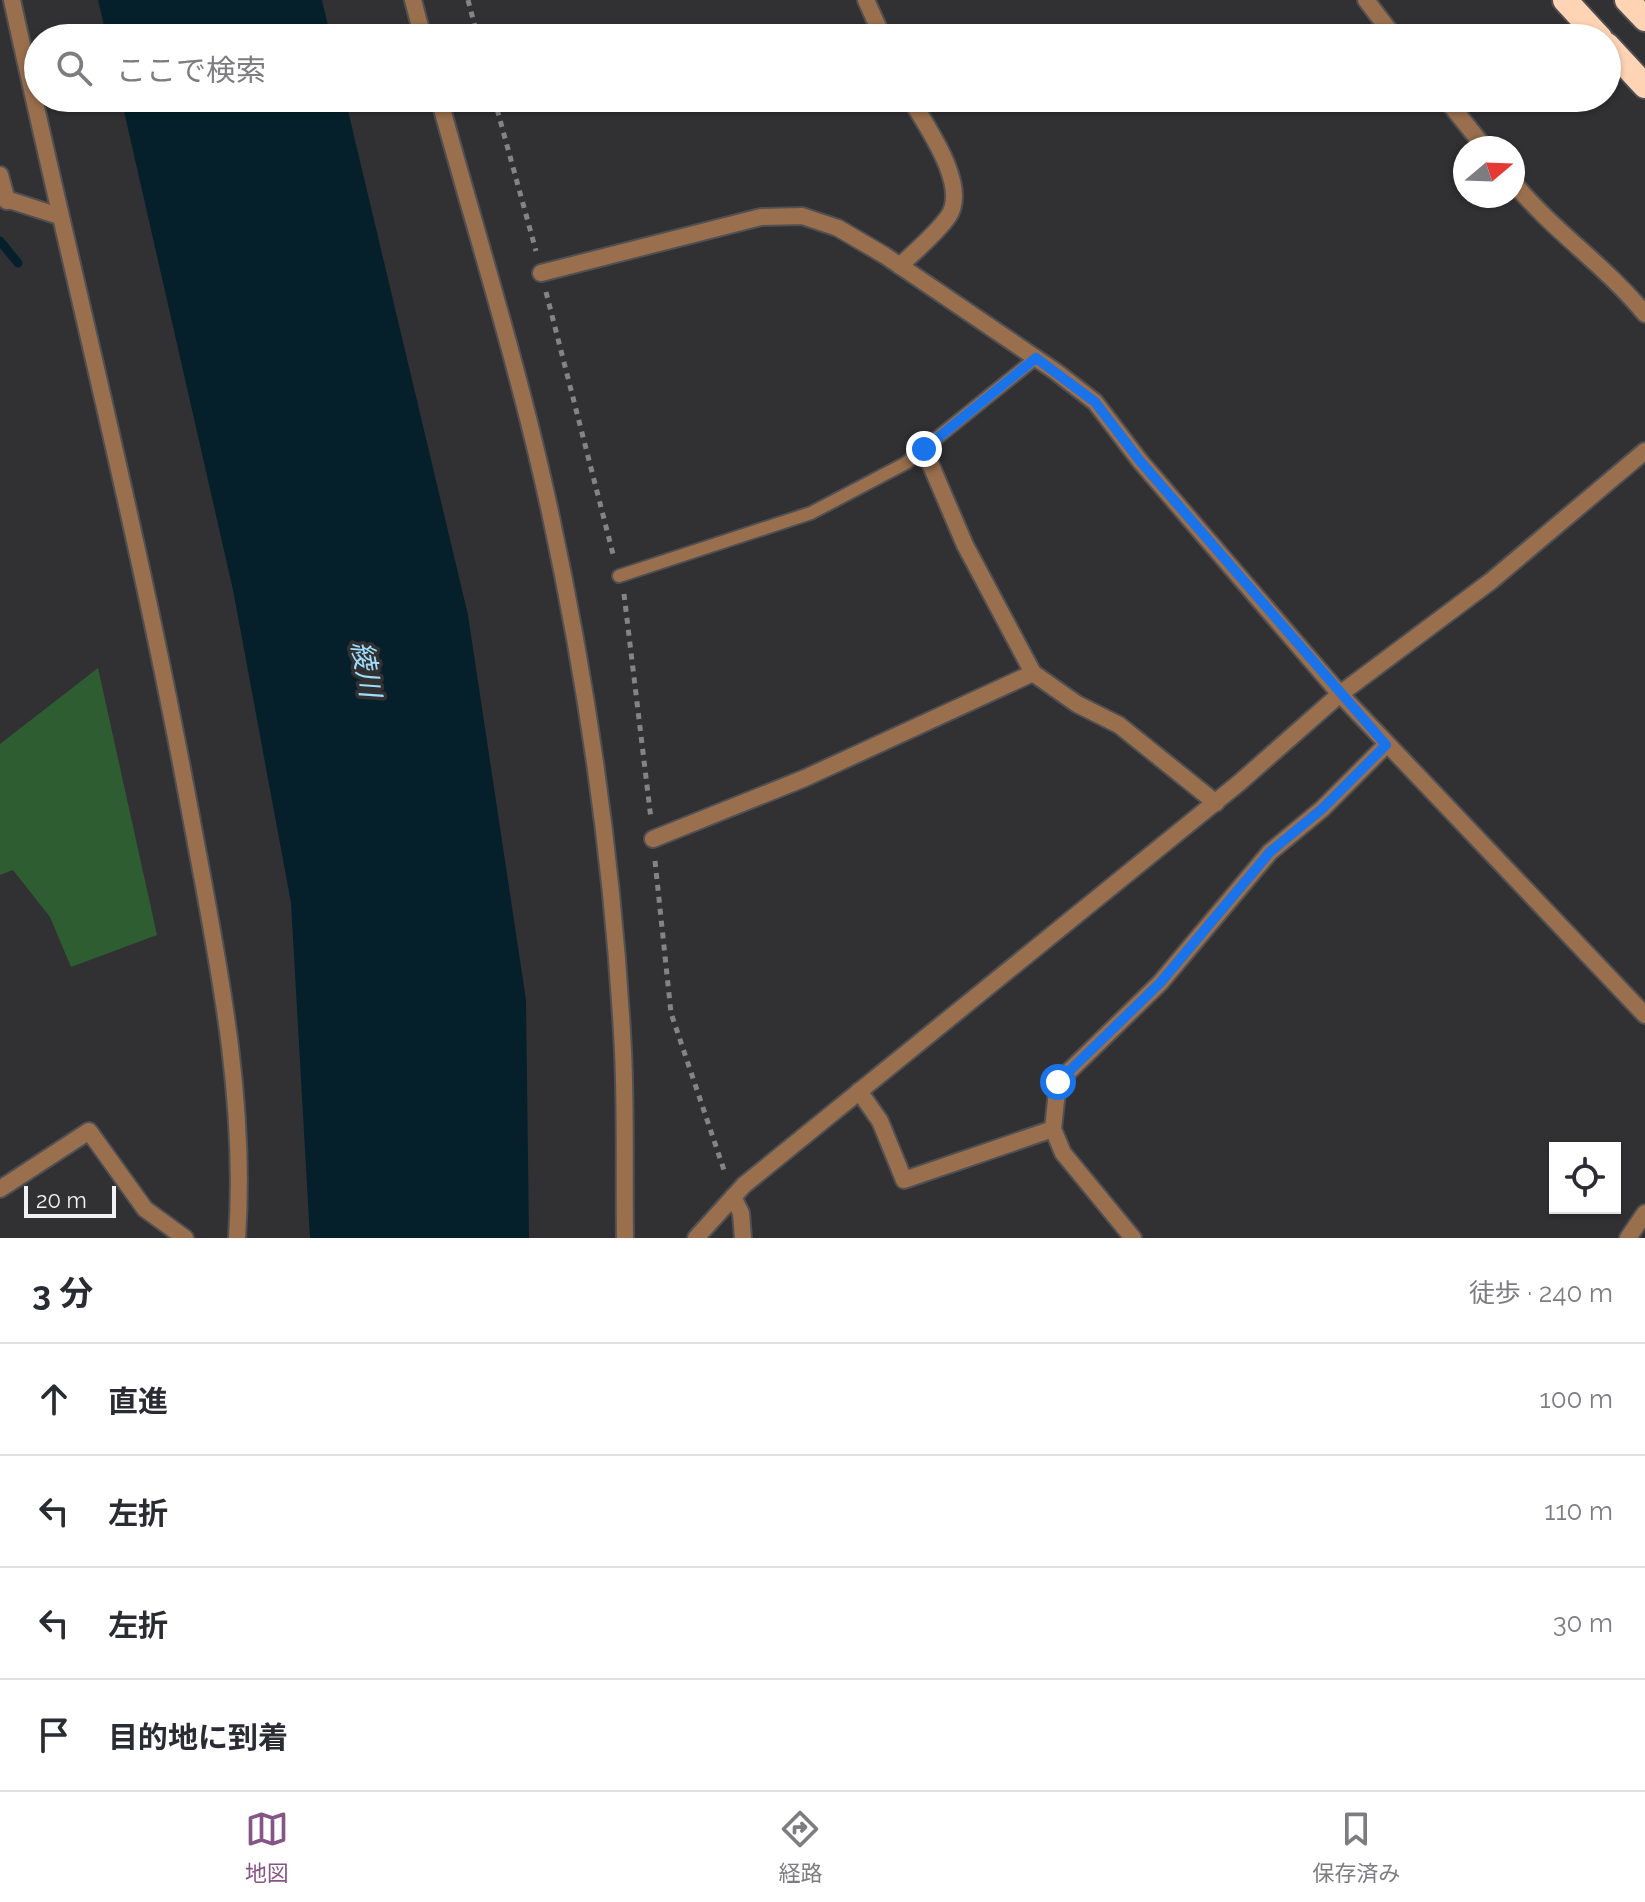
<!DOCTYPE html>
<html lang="ja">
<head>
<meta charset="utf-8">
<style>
  body { margin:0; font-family:Raleway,"Noto Sans JP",sans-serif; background:#f7f7f7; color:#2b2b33 }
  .controls { position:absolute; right:24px; bottom:24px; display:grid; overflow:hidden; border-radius:0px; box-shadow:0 2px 6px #0004 }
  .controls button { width:72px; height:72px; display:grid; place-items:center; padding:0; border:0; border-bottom:2px solid #e1e1e2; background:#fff; color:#2b2b33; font:40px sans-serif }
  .compass { position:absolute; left:1453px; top:136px; width:72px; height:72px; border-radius:50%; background:#fff; box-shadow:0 2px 6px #0004; rotate:71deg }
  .scale { position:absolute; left:24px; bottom:20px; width:92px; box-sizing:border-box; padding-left:8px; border:4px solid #f2f2f4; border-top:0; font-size:22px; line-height:28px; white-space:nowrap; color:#f2f2f4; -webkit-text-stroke:6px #313134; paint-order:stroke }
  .stop { position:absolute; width:24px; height:24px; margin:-18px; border:6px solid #1a73e8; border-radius:50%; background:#fff }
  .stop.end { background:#1a73e8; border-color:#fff; box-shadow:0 2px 8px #0008 }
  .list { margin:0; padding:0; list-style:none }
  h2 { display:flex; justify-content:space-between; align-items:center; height:104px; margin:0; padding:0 32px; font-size:34px }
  h2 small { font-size:26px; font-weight:400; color:#7c7c81 }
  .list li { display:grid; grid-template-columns:52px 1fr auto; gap:24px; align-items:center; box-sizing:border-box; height:112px; padding:0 32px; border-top:2px solid #e1e1e2 }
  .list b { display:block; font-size:30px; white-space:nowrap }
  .list em { font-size:26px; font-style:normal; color:#7c7c81 }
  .icon { flex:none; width:44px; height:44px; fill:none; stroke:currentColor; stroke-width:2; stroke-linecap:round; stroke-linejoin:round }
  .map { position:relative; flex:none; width:1645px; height:1238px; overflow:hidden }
  .search { position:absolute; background:#fff; box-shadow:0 2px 6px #0004; left:24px; right:24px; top:24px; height:88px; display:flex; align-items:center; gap:20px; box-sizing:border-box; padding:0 28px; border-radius:44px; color:#7c7c81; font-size:30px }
  .sheet { height:552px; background:#fff }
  nav { display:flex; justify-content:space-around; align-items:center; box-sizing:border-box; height:112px; border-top:2px solid #e1e1e2; background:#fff; font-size:22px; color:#7c7c81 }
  nav a { display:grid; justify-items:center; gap:4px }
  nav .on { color:#865587 }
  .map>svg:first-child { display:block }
  .green { fill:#2e5d31 }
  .water { fill:#05202b }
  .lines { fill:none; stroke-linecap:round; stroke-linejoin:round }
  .stream { stroke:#05202b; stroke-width:9 }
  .lane-casing { stroke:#505053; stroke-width:16 }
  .street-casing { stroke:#505053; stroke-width:20 }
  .highway-casing { stroke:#505053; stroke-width:28 }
  .path { stroke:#848486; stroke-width:5; stroke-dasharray:6 6; stroke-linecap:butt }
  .lane { stroke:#996f4e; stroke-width:12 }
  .street { stroke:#996f4e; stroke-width:16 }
  .highway { stroke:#fed4b5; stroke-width:24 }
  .route { stroke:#1a73e8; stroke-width:10 }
  .labels { text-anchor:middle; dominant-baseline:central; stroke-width:7; stroke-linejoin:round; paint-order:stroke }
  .water-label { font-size:28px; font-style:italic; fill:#9edefb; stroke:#313134 }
</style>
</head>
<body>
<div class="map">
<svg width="1645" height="1238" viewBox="0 0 1645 1238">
  <rect width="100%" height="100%" fill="#313134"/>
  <!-- green -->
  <polygon class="green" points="98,668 157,935 71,967 50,917 13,870 0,875 0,744"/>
  <!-- water -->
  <g class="water">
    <polygon points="98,0 322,0 331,38 107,38"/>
    <polygon points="121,98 345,98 468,615 526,1000 529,1238 310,1238 291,903 233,590"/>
  </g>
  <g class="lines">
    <!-- stream -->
    <polyline class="stream" points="0,241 18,263"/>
    <!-- lane casing -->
    <g class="lane-casing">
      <polyline id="lane" points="619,576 811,513 906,463 1036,358"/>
    </g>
    <!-- street casing -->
    <g class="street-casing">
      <g id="street">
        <path d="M12 0C71 270 140 539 190 811 216 953 247 1093 237 1238"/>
        <polyline points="413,0 423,38"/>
        <polyline points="866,0 883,38"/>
        <polyline points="1366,0 1395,38"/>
        <path d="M439 98C477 236 520 372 550 512 588 688 614 871 623 1051 626 1113 624 1176 625 1238"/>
        <polyline points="1445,98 1485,148"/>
        <polyline points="0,175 7,201"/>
        <path d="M1513 182C1553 231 1605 265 1645 314"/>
        <polyline points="0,197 59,216"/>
        <path d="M900 266C915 251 935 235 948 217 970 186 926 126 910 98"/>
        <polyline points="541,273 761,217 802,216 838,228 884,255 1055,371 1095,402 1140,461 1340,694 1645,1015"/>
        <polyline points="924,449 965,545 1033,673 1077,704 1119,725 1216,803"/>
        <polyline points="653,839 805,778 1033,673"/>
        <polyline points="859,1091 880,1121 904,1180 1053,1129"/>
        <polyline points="0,1189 89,1131 145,1209 185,1238"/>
        <polyline points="733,1197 741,1213 743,1238"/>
        <polyline points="696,1238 744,1185 1239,783 1340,694 1491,581 1645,451"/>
        <polyline points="1133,1238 1063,1153 1053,1129 1058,1082 1160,983 1270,852 1322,809 1386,745"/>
        <polyline points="1628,1238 1645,1213"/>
      </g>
    </g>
    <!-- highway casing -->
    <g class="highway-casing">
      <g id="highway">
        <polyline points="1565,0 1600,38"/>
        <polyline points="1627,0 1645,19"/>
        <polyline points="1607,45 1645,86"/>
      </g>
    </g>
    <!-- path -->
    <g class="path">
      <polyline points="468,0 478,38"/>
      <polyline points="494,98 536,251"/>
      <polyline points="546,292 614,558"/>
      <polyline points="624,594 651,819"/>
      <polyline points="655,861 671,1013 725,1173"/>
    </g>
    <!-- lane -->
    <use href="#lane" class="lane"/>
    <!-- street -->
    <use href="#street" class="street"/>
    <!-- highway -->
    <use href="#highway" class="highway"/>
  </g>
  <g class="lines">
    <!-- route -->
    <polyline class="route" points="924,449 1036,358 1095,402 1140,461 1386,745 1322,809 1270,852 1160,983 1058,1082"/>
  </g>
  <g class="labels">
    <!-- water labels -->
    <g class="water-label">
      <text transform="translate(366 669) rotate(80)">綾川</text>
    </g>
  </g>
</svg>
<div class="controls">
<button><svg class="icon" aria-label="locate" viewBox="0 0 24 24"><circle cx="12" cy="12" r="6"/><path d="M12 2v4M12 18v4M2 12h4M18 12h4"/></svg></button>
</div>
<svg class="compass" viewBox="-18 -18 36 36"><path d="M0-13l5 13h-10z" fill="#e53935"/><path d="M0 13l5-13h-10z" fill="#7c7c81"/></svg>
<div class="scale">20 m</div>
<div class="stop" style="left:1058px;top:1082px"></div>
<div class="stop end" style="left:924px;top:449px"></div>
<div class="search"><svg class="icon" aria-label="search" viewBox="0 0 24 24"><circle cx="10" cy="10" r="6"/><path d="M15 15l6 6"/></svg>ここで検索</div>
</div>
<section class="sheet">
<h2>3 分<small>徒歩 · 240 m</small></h2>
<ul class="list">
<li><svg class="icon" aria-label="ahead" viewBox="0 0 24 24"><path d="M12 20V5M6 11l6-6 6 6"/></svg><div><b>直進</b></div><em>100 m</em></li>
<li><svg class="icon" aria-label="left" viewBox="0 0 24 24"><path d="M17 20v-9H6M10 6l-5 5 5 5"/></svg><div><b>左折</b></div><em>110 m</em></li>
<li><svg class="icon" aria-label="left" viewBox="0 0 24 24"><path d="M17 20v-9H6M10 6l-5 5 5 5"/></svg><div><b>左折</b></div><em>30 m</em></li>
<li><svg class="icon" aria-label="arrive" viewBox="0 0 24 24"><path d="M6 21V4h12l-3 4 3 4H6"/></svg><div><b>目的地に到着</b></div></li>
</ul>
</section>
<nav>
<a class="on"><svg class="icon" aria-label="map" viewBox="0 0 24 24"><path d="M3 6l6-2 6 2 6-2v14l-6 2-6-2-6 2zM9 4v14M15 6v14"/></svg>地図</a>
<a><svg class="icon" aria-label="directions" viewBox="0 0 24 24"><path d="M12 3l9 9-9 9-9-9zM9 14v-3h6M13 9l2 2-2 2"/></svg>経路</a>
<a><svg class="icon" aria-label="saved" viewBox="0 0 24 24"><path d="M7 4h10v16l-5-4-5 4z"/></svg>保存済み</a>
</nav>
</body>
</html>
